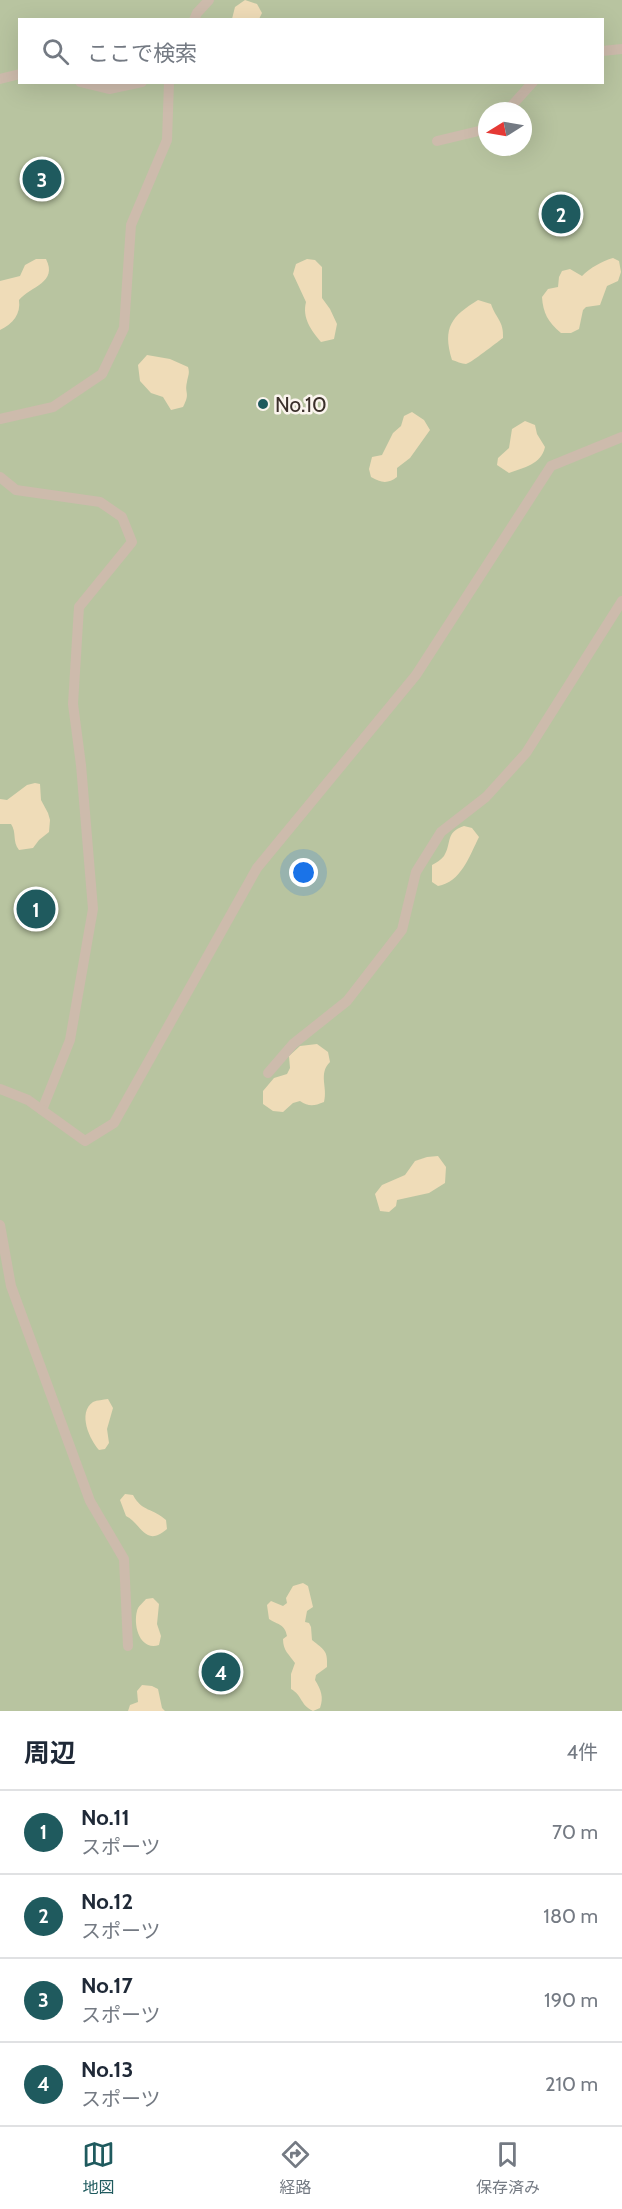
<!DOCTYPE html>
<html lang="ja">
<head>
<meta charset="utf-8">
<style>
  body { margin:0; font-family:Cabin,"Noto Sans JP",sans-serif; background:#f6f6f7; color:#1f2937 }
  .compass { position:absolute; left:478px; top:102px; width:54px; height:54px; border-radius:50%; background:#fff; box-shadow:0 6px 24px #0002; rotate:259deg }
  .you { position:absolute; left:304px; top:873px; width:21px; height:21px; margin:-15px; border:4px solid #fff; border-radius:50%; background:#1a73e8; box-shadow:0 0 0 9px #1a73e833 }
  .badge { display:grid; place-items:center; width:39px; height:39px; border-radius:50%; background:#1f5a5e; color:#fff; font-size:20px; font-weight:700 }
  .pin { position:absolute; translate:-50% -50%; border:3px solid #fff; box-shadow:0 2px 6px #0006 }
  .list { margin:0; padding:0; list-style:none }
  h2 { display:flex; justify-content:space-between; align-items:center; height:78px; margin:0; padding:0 24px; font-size:26px }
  h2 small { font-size:20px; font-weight:400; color:#747a83 }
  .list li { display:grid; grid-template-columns:39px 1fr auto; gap:18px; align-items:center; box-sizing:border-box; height:84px; padding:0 24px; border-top:2px solid #e0e1e3 }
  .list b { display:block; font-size:22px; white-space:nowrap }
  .list p { margin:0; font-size:20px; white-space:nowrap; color:#747a83 }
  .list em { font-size:20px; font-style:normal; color:#747a83 }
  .icon { flex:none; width:33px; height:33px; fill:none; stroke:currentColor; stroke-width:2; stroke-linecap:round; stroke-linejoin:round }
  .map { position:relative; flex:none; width:622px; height:1711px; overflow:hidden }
  .search { position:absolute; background:#fff; box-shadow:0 6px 24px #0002; left:18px; right:18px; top:18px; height:66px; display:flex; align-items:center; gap:15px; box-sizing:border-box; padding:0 21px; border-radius:0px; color:#747a83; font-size:22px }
  .sheet { height:414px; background:#fff }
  nav { display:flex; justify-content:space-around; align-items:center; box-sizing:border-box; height:84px; border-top:2px solid #e0e1e3; background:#fff; font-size:16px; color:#747a83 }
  nav a { display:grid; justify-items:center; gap:3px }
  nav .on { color:#1f5a5e }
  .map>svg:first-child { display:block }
  .green { fill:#b8c4a0; fill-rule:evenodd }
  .sand { fill:#efdcb8 }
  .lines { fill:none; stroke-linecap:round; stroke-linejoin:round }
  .lane { stroke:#cdbbac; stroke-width:10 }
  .poi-dot { fill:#1f5a5e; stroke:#fbf5ee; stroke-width:2 }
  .labels { text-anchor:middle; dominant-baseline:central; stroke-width:5; stroke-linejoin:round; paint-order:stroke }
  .poi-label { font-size:21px; fill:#3b302b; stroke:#fbf5ee; text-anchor:start }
</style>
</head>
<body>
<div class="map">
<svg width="622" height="1711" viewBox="0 0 622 1711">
  <rect width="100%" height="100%" fill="#f4ebe1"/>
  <!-- green -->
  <path class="green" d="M0 0H622V1711H0ZM20 20H602V82H20ZM487 111H523V147H487Z"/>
  <!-- sand -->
  <g class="sand">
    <polygon points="245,0 257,4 262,13 259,19 232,19 235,7"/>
    <path d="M613 258 619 261 621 272 618 281 607 286 600 305 586 307 583 310 579 329 571 333H561C548 322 543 313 542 297L548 289 558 287 559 277 562 271 570 269 582 276C590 268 602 261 613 258Z"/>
    <path d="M36 259H46C58 283 31 286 19 300 21 314 13 324 0 330V281L20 276 25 265Z"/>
    <path d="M307 259 315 260 322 267V298L330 309 337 324 334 339 321 342C311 330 302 318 306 302L293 274 296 264Z"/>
    <path d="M478 300 491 304C496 319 504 321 503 338 496 343 471 363 466 364 462 364 456 361 452 360 442 327 452 316 478 300Z"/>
    <path d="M147 355 170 359 188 367C190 374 188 375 187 382 184 394 191 392 183 407L171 410 163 397 151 393 140 381 138 365Z"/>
    <path d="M412 412 424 420 430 430 410 458 397 468V477C388 484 381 483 371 477L369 469 372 457 382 455 393 433 401 426 404 416Z"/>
    <path d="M525 421 535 425 537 434 545 447C541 465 524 467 509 473L497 465 498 458 509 448 512 429Z"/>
    <path d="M35 783 40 784 41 800 48 813 50 820 49 832 39 840 33 848 19 850C12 841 17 833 11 824H0V799L7 800 27 785Z"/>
    <path d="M464 826 472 828 479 837C469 857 461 882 438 886L432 882V865C436 863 441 860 444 856 452 843 445 832 464 826Z"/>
    <path d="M317 1044 328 1052 330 1062C318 1074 328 1087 324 1102 314 1106 309 1107 300 1101L293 1103 283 1112 273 1111 263 1104V1091L274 1078 287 1074 290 1068 289 1056 300 1046Z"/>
    <polygon points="438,1156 446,1167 445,1183 429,1193 397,1200 396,1206 389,1212 380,1211 375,1194 382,1185 405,1175 415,1161 427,1157"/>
    <path d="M108 1399 113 1408 107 1429 109 1443 105 1449 99 1450C90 1440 77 1413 93 1402 97 1400 103 1400 108 1399Z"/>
    <path d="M125 1494 133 1495C142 1512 153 1508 166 1520L167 1529C145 1548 142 1524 126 1516L120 1500Z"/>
    <path d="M303 1583 308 1586 313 1607 307 1611 305 1622 309 1623 311 1627 312 1640C324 1650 328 1650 327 1667L316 1675 315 1680C321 1690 324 1697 320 1708L313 1711C300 1705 303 1696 291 1689V1674L295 1663C289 1654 283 1651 283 1639L287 1636C285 1624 278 1625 269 1619L267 1605 271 1601 283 1606 287 1603 286 1598 293 1586Z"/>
    <path d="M153 1598 159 1604 157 1624 161 1636 159 1645C140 1651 133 1626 137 1611 138 1606 143 1603 146 1599Z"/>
    <polygon points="142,1685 152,1686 158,1689 162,1708 165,1711 128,1711 130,1705 138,1702 137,1691"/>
  </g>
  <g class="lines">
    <!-- lane -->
    <g class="lane">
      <polyline points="194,20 197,13 209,0"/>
      <polyline points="602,51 622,49"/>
      <polyline points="0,79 20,74"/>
      <polyline points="80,82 109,89 142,82"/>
      <polyline points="507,111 533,82"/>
      <polyline points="437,141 487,129"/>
      <polyline points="0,419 53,407 102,374 124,328 131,225 167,140 169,82"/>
      <polyline points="0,477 16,490 100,502 122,517 132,542 79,607 73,704 81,765 93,909 70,1040 42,1110"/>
      <polyline points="268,1073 293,1044 347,1001 402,930 416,872 441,832 486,797 526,753 622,601"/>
      <polyline points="0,1089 28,1100 85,1141 114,1123 257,868 416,675 551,466 622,437"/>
      <polyline points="0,1225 11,1286 90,1501 124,1559 128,1646"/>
    </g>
  </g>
  <!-- markers -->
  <circle class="poi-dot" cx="263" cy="404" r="6"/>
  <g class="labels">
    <!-- poi labels -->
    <g class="poi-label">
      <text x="275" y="404">No.10</text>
    </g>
  </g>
</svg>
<svg class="compass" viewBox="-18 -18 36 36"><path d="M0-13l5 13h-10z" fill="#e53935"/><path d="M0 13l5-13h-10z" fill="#747a83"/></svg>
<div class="you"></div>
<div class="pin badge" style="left:36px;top:909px">1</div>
<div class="pin badge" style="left:561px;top:214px">2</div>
<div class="pin badge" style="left:42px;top:179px">3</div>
<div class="pin badge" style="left:221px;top:1672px">4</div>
<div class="search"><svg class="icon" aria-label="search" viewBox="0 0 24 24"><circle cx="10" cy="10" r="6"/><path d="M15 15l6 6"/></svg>ここで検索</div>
</div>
<section class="sheet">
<h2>周辺<small>4件</small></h2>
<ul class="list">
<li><span class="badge">1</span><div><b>No.11</b><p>スポーツ</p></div><em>70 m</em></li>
<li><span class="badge">2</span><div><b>No.12</b><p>スポーツ</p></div><em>180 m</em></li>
<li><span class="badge">3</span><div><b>No.17</b><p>スポーツ</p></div><em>190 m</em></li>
<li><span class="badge">4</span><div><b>No.13</b><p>スポーツ</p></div><em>210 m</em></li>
</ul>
</section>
<nav>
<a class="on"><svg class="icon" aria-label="map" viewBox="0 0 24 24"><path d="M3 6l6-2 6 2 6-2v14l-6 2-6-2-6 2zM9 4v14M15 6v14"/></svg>地図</a>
<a><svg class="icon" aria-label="directions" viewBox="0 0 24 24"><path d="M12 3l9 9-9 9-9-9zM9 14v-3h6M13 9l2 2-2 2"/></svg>経路</a>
<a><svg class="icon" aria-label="saved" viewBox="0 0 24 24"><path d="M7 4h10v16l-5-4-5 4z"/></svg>保存済み</a>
</nav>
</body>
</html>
